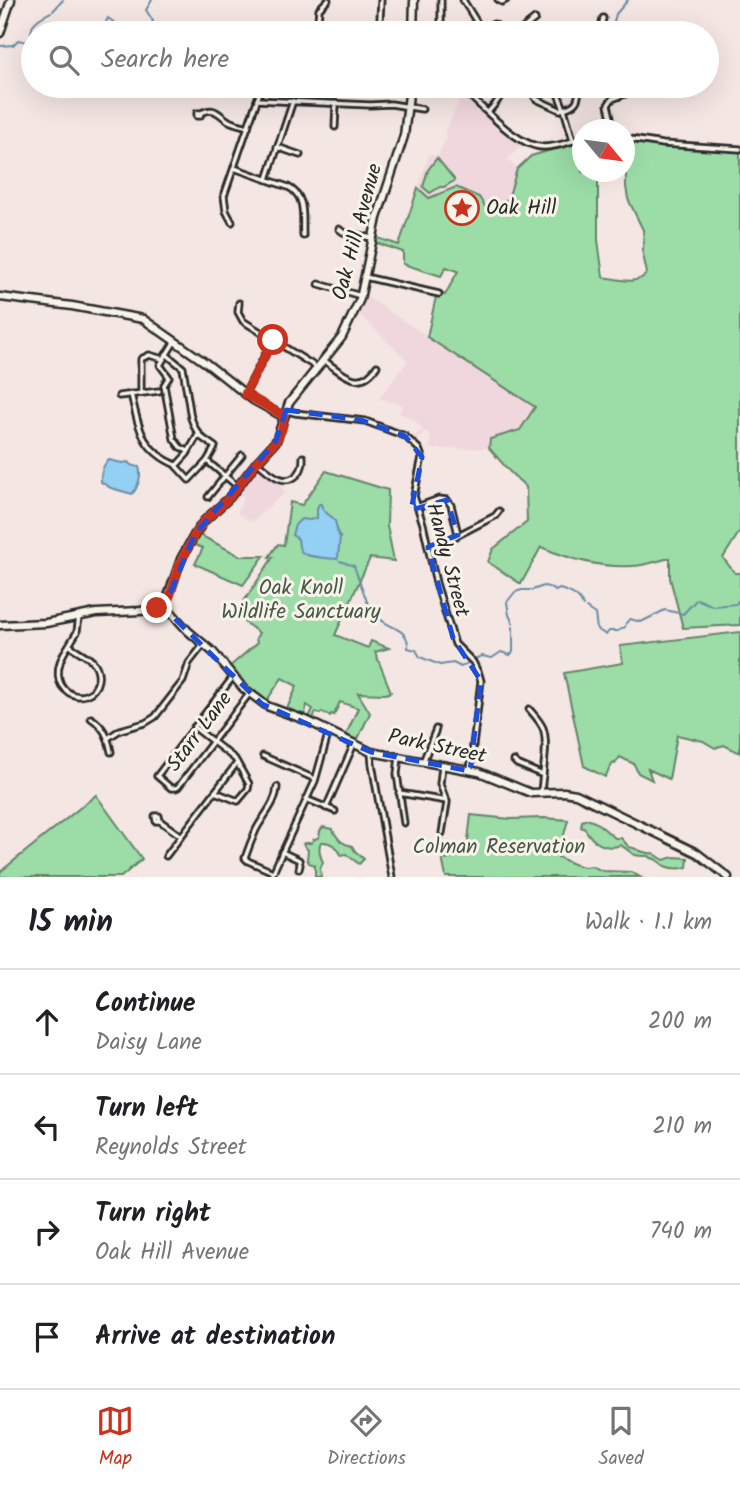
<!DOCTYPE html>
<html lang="en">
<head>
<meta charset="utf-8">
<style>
  body { margin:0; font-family:Kalam,sans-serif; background:#f6f6f6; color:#202124 }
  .compass { position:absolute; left:572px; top:119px; width:63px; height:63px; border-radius:50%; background:#fff; box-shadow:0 7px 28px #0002; rotate:119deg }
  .stop { position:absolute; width:21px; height:21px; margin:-16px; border:5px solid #c8321e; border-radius:50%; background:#fff }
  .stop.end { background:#c8321e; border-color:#fff; box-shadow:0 2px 7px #0008 }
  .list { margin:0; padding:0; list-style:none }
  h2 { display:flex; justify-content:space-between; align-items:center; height:91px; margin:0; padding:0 28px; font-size:30px }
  h2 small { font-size:23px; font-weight:400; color:#757577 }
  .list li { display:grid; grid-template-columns:46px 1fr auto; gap:21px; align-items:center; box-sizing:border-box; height:105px; padding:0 28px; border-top:2px solid #e0e0e0 }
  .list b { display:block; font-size:26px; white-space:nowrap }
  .list p { margin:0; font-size:23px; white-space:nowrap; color:#757577 }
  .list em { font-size:23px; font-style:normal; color:#757577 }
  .icon { flex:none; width:38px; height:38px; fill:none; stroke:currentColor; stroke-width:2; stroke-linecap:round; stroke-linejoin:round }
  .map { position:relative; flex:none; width:740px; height:877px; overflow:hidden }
  .search { position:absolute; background:#fff; box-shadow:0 7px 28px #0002; left:21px; right:21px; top:21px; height:77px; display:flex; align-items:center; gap:18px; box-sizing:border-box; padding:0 24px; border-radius:38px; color:#757577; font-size:26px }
  .sheet { height:511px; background:#fff }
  nav { display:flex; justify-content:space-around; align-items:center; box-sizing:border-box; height:98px; border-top:2px solid #e0e0e0; background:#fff; font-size:19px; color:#757577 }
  nav a { display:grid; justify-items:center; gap:4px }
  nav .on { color:#c8321e }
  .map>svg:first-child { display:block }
  .built { fill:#f0d7dd }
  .green { fill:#9bdca7; stroke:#638469; stroke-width:2 }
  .water { fill:#94cff4; stroke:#6a8da4; stroke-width:2 }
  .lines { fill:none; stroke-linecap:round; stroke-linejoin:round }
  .stream { stroke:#6a8da4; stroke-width:2 }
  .street-casing { stroke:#2b2b2b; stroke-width:9 }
  .secondary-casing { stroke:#2b2b2b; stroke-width:11 }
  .street { stroke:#f7f3e8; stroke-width:3.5 }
  .secondary { stroke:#f7f3e8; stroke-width:6 }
  .route { stroke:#c8321e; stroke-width:9 }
  .marked { fill:none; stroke:#1d4ed8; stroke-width:5; stroke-dasharray:14 9; stroke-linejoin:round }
  .labels { text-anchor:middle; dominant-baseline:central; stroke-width:6; stroke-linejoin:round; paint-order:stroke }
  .poi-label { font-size:21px; fill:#2b2b2b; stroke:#f7f3e8; text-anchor:start }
  .street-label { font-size:21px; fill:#2b2b2b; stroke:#f7f3e8 }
  .park-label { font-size:21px; fill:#47574a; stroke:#f7f3e8 }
</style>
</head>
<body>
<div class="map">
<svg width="740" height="877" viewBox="0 0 740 877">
  <rect width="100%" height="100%" fill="#f4e6e3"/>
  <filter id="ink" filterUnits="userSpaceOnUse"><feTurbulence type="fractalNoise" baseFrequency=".0143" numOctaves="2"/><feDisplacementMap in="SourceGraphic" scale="14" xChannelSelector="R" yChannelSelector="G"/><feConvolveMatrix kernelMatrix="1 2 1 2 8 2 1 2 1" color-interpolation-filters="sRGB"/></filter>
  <g filter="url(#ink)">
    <!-- built -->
    <g class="built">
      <polygon points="463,92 505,129 521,146 508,159 517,169 508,199 488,211 429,198 418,188 429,154 438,156 446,139 445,128 447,128"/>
      <polygon points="364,295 535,407 520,430 490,438 489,448 430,449 431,438 425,431 414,441 412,439 423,429 414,420 414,419 399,413 403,405 379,398 408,361 357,312"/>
      <polygon points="256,466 260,466 274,478 280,480 285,493 251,522 237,513 244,498 237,492"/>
    </g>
    <!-- green -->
    <g class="green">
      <path d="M582 141V172H598V240L603 277C617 279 638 286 647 273L642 250 644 242 643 230 628 199 626 187V164L633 143 740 152V531L723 558 735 573H740V625L683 628 670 578V558C657 561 644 566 632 566 601 568 569 559 541 547L521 584 488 562 493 549 527 522 526 487 510 472 489 448 490 439 520 430 535 407 427 337 437 292 445 295 458 271 446 267 441 276 403 264V252L374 242 375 237 399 245 418 188 429 198 456 187 479 197 488 211 508 199 517 169 531 156Z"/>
      <polygon points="437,158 454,179 454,181 444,187 440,187 430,193 423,187 428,170"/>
      <polygon points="326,471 388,490 387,526 394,561 370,558 335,635 368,648 371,641 389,648 375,652 391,692 386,694 358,693 370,713 356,743 345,737 358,708 340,702 334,715 331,714 330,716 322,712 320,714 316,712 312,721 308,719 313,709 307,705 304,717 286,711 297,686 282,678 265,703 246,688 228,668 257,643 256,638 259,633 235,615 273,557 269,557 278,544 284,545 290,502 302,505"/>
      <polygon points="198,534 240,556 264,556 243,585 195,564 203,548 192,544"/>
      <polygon points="740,632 740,753 724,745 715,748 703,741 677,735 669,779 648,769 652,780 638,773 634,764 620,757 615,764 613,763 605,777 584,766 564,673 623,663 620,646"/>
      <polygon points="96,795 142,859 121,877 0,877 0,872"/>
      <polygon points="471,815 511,819 544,818 568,820 558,857 573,864 584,867 591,866 603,871 631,872 640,877 446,877 441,853 440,833 442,834 442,847 444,847 446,860 470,852 468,840"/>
      <path d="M587 819 597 823 615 838H621L629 847C638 848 643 855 653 853L664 860 673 857 688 858 687 867C682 869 671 869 665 866 659 863 659 859 651 858L649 856C626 856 636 853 620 845 606 851 592 842 585 829L581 827 582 821Z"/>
      <path d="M323 827 332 829C338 838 339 843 352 846L355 851 364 859 359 864 346 854 341 855C338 847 330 841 321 842 318 847 320 857 323 862L320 869 321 877H315V865L309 863 307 859 308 850 303 844 304 843H311L313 840 319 837 320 831Z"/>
    </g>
    <!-- water -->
    <g class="water">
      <path d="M109 460 122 463 128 462 131 465 139 467C142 475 138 488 132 494L111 488 101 482C100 474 103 464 109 460Z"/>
      <path d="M319 504H321C324 516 331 513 335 521 337 527 336 532 340 537L338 557 337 559C329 558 305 558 301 551 298 548 299 543 298 539L292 535 295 525 301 519 310 520 317 518V508Z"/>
    </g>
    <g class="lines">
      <!-- stream -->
      <g class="stream">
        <polyline points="53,11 63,0"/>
        <path d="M97 33 101 32 108 18C116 23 119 29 129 29V33"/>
        <polyline points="148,33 153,21 146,10 152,0"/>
        <polyline points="611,33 616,14 628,0"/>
        <path d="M27 41C31 36 31 31 33 25 37 18 44 16 51 12"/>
        <polyline points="0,46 13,45 18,40 33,43"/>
        <path d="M340 561 354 566 369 607 376 612C381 629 410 625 408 648L416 650 420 657 440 665 453 663 461 667 469 662"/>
        <polyline points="586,608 595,614 597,629 606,635 609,631 618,631 625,627 626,623 630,619 641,622 665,610 683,614 697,599 713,606 736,604 740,598"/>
        <path d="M513 623 509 615 507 602 515 592 522 590H532L544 586 552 588 555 591 560 589C570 592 580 596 583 606"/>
        <polyline points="474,659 482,656 492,658 501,652 510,655 513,652 513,627"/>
      </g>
      <!-- street casing -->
      <g class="street-casing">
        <g id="street">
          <polyline points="441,0 441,28 442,33"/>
          <polyline points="463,0 481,29 478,33"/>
          <polyline points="498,0 502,2 506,0"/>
          <polyline points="413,28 441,28"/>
          <polyline points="481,29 494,24 497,26 502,33"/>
          <polyline points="375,31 380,19 381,0"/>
          <polyline points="317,33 319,9 328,0"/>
          <polyline points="517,33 535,19"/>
          <polyline points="555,33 564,28 601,29"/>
          <polyline points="600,33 603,18"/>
          <path d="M458 86C481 103 515 147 544 147 557 147 570 142 582 138"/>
          <path d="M528 86 536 99 560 110C576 106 579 102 579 86"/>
          <polyline points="555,86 564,109 573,140"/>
          <polyline points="257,100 370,105 391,104 422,109"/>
          <path d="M488 112C496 103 504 97 498 86"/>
          <path d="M201 113H197V116H200L201 113C216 106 217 114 229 121 235 124 242 125 248 127"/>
          <polyline points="335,127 336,103"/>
          <polyline points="614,130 608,105 612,99 625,94 628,86"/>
          <polyline points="624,138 663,144 740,149"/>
          <polyline points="277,147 300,155"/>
          <path d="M234 168 288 187C307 196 302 218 303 236"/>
          <polyline points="267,179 293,101"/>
          <polyline points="232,222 226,211 224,196 262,86"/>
          <polyline points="339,229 343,232 372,238"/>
          <polyline points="365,277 439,294"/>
          <polyline points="319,284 361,296"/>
          <polyline points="239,303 238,312 243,321 316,367"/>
          <polyline points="175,341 160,365 169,377 164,385 174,439 180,447 188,451"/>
          <polyline points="166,354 183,368 191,418 195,428 201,437 215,447 207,461 189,480 176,466 187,454 199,433"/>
          <path d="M325 361C343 374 360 392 377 366"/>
          <polyline points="141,393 141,359 149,355 163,359"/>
          <path d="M131 394C139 428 141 450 176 465"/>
          <polyline points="245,394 273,340"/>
          <polyline points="119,396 159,391"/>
          <polyline points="288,411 295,413 365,421 405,436 419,449 422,457 414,496 423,524 436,583 455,644 473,662 479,674 481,681 470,770"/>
          <polyline points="207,461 237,486"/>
          <path d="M257 462C268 471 284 489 298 474 303 468 303 463 303 457"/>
          <polyline points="208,497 242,455"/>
          <polyline points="417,507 439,499 447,500 451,505 458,534"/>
          <polyline points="428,546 441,544 495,516 499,511"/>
          <path d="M69 645C35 693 92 712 98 680 99 674 98 669 95 664 89 656 77 651 69 645L77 632 79 616"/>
          <polyline points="233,677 157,776 171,788 176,788 178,787 249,694"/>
          <path d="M529 709C534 715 540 721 543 728 549 744 542 775 541 793"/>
          <path d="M91 718C104 727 108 736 111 752"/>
          <polyline points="194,727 235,759 249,784 248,789 238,801 215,792"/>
          <polyline points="108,738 120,730 145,723 155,717 183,681 189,663 204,644"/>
          <polyline points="371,752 372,764 392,877"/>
          <polyline points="263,756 315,779"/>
          <polyline points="399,757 397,774 404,823"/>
          <polyline points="514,761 517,764 543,775"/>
          <polyline points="423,762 436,729"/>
          <polyline points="442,766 440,784 447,803 442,833"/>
          <polyline points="399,793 447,801"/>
          <polyline points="306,799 335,811"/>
          <polyline points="326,808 354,744"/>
          <polyline points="160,821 156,821 155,816 159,816 160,821 181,836"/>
          <polyline points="282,852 299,860 300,865 299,869"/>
          <polyline points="166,856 237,763"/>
          <path d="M273 872 248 861 245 858C248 849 252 839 256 830 263 816 276 804 277 787"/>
          <polyline points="271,877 315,781 329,731"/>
        </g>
      </g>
      <!-- secondary casing -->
      <g class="secondary-casing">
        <g id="secondary">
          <polyline points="0,33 11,0"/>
          <polyline points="413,33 414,0"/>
          <polyline points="0,297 72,306 143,319 206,363 253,400 284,417"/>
          <polyline points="164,608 170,611 188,631 213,652 243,688 267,706 308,721 371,752 479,772 531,793 564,792 576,794 697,853 728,877"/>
          <polyline points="164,608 181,559 195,534 204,521 229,498 257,462 276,441 289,403 342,337 360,299 377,218 404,136 410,86"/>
          <polyline points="0,625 46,623 96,613 140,611 164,608"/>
        </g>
      </g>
      <!-- street -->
      <use href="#street" class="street"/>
      <!-- secondary -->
      <use href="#secondary" class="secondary"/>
    </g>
  </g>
  <g class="lines" filter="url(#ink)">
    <!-- route -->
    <polyline class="route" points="157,608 164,608 171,593 179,565 195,534 204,521 229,498 255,464 276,441 282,429 284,416 245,394 273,340"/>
  </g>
  <!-- marked area -->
  <path class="marked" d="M286 410 361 420 405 436 422 457 411 510 447 500 458 535 428 547 453 638 481 681 470 771 371 752 262 704 164 608 195 534 276 441Z"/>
  <!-- icons -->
  <defs>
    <g id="sight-ring" transform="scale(1.75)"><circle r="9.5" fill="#f7f3e8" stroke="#c8321e" stroke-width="1.5"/><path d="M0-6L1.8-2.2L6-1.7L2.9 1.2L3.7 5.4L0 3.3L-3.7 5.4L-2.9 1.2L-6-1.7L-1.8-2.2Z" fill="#c8321e"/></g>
  </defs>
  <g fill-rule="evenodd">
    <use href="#sight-ring" x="462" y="208"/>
  </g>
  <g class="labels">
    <!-- poi labels -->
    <g class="poi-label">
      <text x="486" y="208">Oak Hill</text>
    </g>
    <!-- street labels -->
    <g class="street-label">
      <text transform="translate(358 232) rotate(-75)">Oak Hill Avenue</text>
      <text transform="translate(447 560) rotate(75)">Handy Street</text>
      <text transform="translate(200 732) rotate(-53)">Starr Lane</text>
      <text transform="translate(437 747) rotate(12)">Park Street</text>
    </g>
    <!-- park labels -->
    <g class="park-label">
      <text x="301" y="588">Oak Knoll<tspan x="301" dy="24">Wildlife Sanctuary</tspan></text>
      <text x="499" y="847">Colman Reservation</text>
    </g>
  </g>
</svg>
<svg class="compass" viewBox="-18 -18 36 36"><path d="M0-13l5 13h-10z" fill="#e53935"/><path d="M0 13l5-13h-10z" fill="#757577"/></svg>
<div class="stop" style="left:273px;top:340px"></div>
<div class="stop end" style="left:157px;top:608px"></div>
<div class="search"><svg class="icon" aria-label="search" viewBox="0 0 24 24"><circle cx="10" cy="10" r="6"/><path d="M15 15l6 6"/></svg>Search here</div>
</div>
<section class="sheet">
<h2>15 min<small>Walk · 1.1 km</small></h2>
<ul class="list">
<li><svg class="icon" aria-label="ahead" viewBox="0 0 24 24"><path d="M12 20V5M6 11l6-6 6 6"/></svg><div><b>Continue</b><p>Daisy Lane</p></div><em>200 m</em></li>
<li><svg class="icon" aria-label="left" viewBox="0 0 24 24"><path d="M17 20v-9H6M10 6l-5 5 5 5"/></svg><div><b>Turn left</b><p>Reynolds Street</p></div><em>210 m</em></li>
<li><svg class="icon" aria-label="right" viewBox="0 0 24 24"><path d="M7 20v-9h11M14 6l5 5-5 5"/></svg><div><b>Turn right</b><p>Oak Hill Avenue</p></div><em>740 m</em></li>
<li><svg class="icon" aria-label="arrive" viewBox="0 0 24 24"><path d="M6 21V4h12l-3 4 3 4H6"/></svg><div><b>Arrive at destination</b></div></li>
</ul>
</section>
<nav>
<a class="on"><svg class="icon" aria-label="map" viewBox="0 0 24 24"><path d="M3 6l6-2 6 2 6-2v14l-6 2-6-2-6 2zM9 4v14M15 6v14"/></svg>Map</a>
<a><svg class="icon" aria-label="directions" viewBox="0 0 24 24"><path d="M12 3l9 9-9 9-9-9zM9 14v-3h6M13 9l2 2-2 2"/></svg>Directions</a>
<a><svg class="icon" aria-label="saved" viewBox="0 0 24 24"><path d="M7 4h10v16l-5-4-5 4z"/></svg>Saved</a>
</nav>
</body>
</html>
